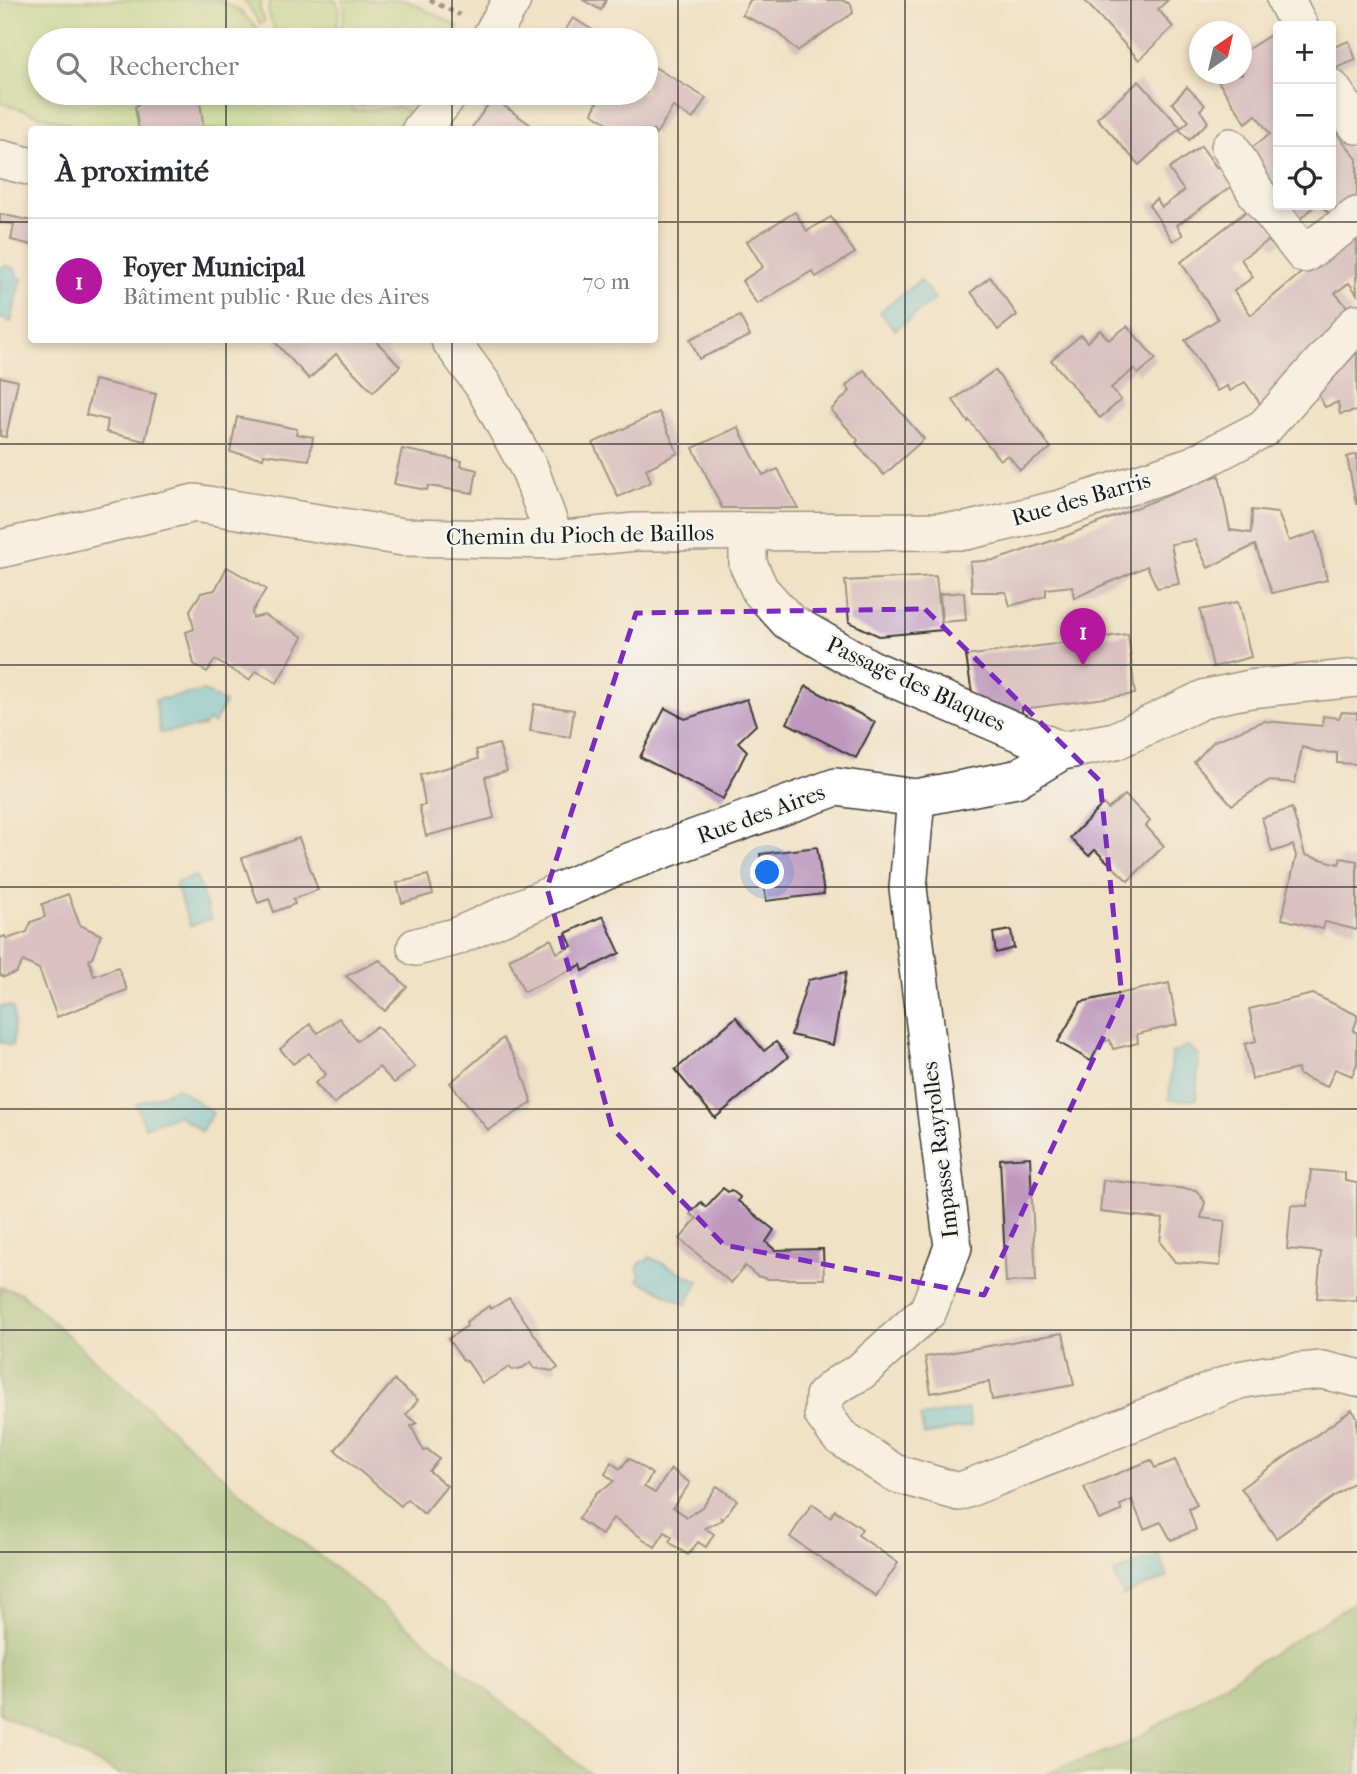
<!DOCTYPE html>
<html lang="fr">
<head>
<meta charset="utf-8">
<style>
  body { margin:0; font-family:"IM FELL French Canon",serif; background:#f2f2f3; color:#2b2b33 }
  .controls { position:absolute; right:21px; top:21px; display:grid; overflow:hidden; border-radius:7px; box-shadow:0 4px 10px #0003 }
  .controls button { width:63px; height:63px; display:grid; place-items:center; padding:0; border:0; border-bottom:2px solid #e1e1e2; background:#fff; color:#2b2b33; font:35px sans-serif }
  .compass { position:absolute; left:1189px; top:21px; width:63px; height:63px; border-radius:50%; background:#fff; box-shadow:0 4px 10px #0003; rotate:34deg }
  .you { position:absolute; left:768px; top:873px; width:24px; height:24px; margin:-18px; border:5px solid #fff; border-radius:50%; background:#1a73e8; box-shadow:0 0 0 10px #1a73e833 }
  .badge { display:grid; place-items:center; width:46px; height:46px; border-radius:50%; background:#b5179e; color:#fff; font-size:23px; font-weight:700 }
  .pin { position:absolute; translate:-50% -58px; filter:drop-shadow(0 2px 4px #0008) }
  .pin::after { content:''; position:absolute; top:37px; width:24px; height:21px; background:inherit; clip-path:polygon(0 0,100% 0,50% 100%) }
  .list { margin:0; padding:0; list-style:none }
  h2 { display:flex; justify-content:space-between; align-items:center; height:91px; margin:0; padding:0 28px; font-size:30px }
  h2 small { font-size:23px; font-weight:400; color:#7c7c81 }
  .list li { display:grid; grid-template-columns:46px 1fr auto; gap:21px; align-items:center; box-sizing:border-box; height:126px; padding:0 28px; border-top:2px solid #e1e1e2 }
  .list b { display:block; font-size:26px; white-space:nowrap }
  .list p { margin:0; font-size:23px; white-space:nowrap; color:#7c7c81 }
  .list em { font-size:23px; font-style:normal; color:#7c7c81 }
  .icon { flex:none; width:38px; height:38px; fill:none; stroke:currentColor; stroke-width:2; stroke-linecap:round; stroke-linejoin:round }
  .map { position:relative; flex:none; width:1357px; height:1774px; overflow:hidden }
  .search { position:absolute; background:#fff; box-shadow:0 4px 10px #0003; left:28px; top:28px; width:630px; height:77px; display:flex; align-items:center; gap:18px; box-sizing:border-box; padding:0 24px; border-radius:38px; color:#7c7c81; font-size:26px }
  .panel { position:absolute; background:#fff; box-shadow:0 4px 10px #0003; left:28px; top:126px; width:630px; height:217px; border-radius:7px }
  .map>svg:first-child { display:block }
  .green { fill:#abd37e; stroke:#64784d; stroke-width:2 }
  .forest { fill:#88b56d; stroke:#526844; stroke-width:2 }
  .water { fill:#5dc2db; stroke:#3c6f7c; stroke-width:2 }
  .building { fill:#be98bd }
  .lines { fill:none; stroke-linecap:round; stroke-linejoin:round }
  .minor-casing { stroke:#3c3a35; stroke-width:40 }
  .path { stroke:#3c3a35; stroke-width:4.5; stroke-dasharray:5 5; stroke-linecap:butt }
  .minor { stroke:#fff; stroke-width:37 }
  .marked { fill:none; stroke:#7b2cbf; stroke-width:5; stroke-dasharray:14 9; stroke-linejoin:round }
  .grid { fill:none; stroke:#1c1c1c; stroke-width:2; stroke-opacity:0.55 }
  .labels { text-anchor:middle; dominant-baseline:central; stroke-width:5; stroke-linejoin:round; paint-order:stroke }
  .street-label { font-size:23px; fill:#1c1c1c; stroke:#f6f6f2 }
</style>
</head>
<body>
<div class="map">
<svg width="1357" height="1774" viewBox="0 0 1357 1774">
  <rect width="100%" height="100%" fill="#f6f6f2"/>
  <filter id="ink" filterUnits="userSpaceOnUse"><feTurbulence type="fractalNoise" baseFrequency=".0143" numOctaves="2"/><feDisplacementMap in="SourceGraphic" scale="14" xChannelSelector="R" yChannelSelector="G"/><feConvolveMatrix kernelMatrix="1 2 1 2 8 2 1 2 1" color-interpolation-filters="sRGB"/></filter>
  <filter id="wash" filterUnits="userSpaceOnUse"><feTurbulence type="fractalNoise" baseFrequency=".00686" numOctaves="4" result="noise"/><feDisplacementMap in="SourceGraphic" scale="28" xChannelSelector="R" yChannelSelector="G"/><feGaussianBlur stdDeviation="1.57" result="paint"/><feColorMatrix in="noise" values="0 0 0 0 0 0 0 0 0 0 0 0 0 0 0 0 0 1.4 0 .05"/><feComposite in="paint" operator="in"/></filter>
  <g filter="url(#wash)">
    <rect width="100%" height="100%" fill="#f1e1c5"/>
    <!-- green -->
    <g class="green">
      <polygon points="0,0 219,0 240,11 268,39 275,31 268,11 271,0 336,0 340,11 335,30 338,40 40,40 40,93 345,93 354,111 399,107 408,111 395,129 87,130 0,103"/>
      <polygon points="242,0 262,0 259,7 265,21 260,24 245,1"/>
      <polygon points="342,0 406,0 459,27 451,40 342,40 340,32 345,11"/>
      <polygon points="349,93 417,93 409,105 396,101 356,106"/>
    </g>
    <!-- forest -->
    <g class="forest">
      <polygon points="0,1287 21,1293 240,1492 591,1774 119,1774 0,1714"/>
      <polygon points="1357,1601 1357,1774 1045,1774 1129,1743"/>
    </g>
    <!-- water -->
    <g class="water">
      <polygon points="8,266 15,269 19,278 22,279 11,322 0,318 0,271 2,267"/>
      <polygon points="920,280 935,299 895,330 880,312"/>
      <polygon points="204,691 225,703 214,724 208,721 204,726 160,733 155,700"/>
      <polygon points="196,876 211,919 190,926 175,883"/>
      <polygon points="0,1006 8,1006 13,1008 14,1017 13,1045 10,1046 3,1042 0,1043"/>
      <polygon points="1185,1046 1190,1047 1195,1053 1199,1055 1196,1100 1169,1100 1172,1052 1177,1052"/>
      <polygon points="178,1088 213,1113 201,1131 178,1115 145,1127 136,1104"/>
      <polygon points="649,1257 699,1281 686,1305 638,1280 640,1275 637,1269 640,1263 643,1261 647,1261"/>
      <polygon points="968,1409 971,1426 924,1435 920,1417"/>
      <polygon points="1159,1555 1168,1577 1123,1596 1114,1573"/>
    </g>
    <g id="blocks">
      <!-- building -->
      <g class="building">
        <polygon points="583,0 606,0 601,10"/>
        <polygon points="750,0 841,0 851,4 853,13 797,51 778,32 742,15"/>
        <polygon points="1084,0 1168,0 1158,9 1173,27 1139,60"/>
        <polygon points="573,18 609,40 559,40"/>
        <polygon points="1278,30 1278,200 1247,151 1270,134 1256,115 1246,123 1213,74 1242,74 1242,53"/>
        <polygon points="1349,41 1356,60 1336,68 1331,57 1331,48"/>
        <polygon points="646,62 706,98 693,119 673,107 654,137 654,130 619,130 592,113 597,103 580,93 646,93"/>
        <polygon points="1139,81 1181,128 1189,121 1172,103 1187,87 1205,105 1200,110 1208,122 1189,140 1179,129 1139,165 1097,118"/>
        <polygon points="151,93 199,94 204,130 139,130 135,107"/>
        <polygon points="493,98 538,130 470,130"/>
        <polygon points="1331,126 1357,159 1357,204 1336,222 1321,205 1331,205"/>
        <polygon points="1201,146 1217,168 1229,161 1241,180 1177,225 1183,235 1173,241 1149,205 1156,199 1162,207 1184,191 1169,169"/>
        <polygon points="1257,203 1282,242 1275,247 1268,241 1241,259 1253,277 1234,291 1251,315 1357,226 1357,277 1356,278 1357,294 1349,283 1335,293 1352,312 1262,406 1245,382 1230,391 1227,386 1217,391 1185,340 1218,319 1181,262"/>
        <polygon points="1281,205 1316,205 1294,224"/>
        <polygon points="795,212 807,231 831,217 855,253 816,277 812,271 757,304 742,281 763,267 747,241"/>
        <polygon points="0,214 32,221 32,245 11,240 14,224 0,223"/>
        <polygon points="990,277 1017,315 998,330 971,292"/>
        <polygon points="740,316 750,336 699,359 690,339"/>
        <polygon points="1127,326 1156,359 1138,374 1134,369 1111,388 1121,400 1100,418 1051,360 1081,335 1087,342 1100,330 1109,340"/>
        <polygon points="273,340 375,340 400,366 373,392 336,354 309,379"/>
        <polygon points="1357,352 1357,411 1340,414 1338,402 1325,407 1317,392"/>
        <polygon points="864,370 924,439 884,475 856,443 858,440 831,410 850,391 846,386"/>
        <polygon points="995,370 1051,448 1020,470 1008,455 1000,460 969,420 968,422 953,400"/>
        <polygon points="0,377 18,381 6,437 0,436"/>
        <polygon points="94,380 156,394 145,441 106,432 108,420 86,415"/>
        <polygon points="659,412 678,453 646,469 651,482 618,497 593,443"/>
        <polygon points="237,417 297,429 296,434 313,437 309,460 264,454 263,458 230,452"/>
        <polygon points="738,427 763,475 778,469 798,508 722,508 693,448"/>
        <polygon points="402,449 462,461 461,466 477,470 473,493 428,486 427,490 394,484"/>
        <polygon points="1357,454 1357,504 1356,504 1347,457"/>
        <polygon points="1219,475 1230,530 1251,533 1252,510 1278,513 1289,541 1316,532 1327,580 1272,593 1255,545 1208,568 1195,540 1171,544 1179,584 1157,588 1147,566 1074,598 1072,586 1046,589 1046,596 1010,606 1006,592 972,592 970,562 996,560 1063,537"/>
        <polygon points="227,567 266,589 252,612 253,618 264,615 303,637 277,683 256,671 249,680 215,660 207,672 194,664 186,632 194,629 190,610 201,593 215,590"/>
        <polygon points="936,576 942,630 879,636 849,622 845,581"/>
        <polygon points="964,592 966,620 942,622 940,594"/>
        <polygon points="1238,602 1251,657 1213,667 1200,610"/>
        <polygon points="1128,634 1135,694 1022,709 1023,722 973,699 966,656"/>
        <polygon points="806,686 875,722 856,758 787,723"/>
        <polygon points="747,699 756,725 738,742 747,751 723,799 640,757 665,708 685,719"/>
        <polygon points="534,704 574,710 570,737 530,731"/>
        <polygon points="1342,712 1357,713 1357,764 1337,763 1337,753 1319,752 1302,747 1295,783 1268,781 1232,805 1194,762 1214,741 1264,721 1322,726 1323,716 1339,718"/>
        <polygon points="499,744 507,771 485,777 494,818 426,836 419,806 425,805 420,775 478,759 476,750"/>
        <polygon points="1125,795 1150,821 1146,826 1164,846 1128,881 1095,850 1089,856 1070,838 1103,804 1108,809"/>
        <polygon points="1292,808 1305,855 1339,864 1341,858 1357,861 1357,930 1325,922 1323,929 1282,919 1296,856 1293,845 1272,852 1262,818"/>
        <polygon points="299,838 318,890 293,899 295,904 274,912 269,899 258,903 242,858"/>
        <polygon points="817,847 824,894 766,901 760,854"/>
        <polygon points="428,875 433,894 402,903 397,883"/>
        <polygon points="68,894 80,925 101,935 92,958 89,960 94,976 118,967 127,990 57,1017 39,969 23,961 16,973 4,977 0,975 0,938 5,936 7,939 27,932 31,922 45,917 42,904"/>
        <polygon points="603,916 620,953 583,971 581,965 524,992 509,959 551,939 557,953 572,946 566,933"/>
        <polygon points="1011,930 1014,948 996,953 993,933"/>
        <polygon points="380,960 407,987 385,1011 346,976"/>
        <polygon points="846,972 833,1045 791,1035 808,980"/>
        <polygon points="1169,983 1177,1025 1137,1034 1138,1043 1113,1049 1110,1040 1101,1042 1091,1061 1058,1042 1081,1002"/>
        <polygon points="1313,994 1357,1015 1357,1020 1353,1031 1357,1033 1357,1064 1352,1076 1335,1069 1327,1087 1299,1075 1298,1069 1252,1079 1245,1044 1256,1041 1249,1009"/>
        <polygon points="736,1017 764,1051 776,1042 788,1057 715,1118 675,1070"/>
        <polygon points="339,1018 357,1041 377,1026 415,1067 394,1083 379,1067 334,1104 315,1083 326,1074 309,1053 293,1064 280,1049 310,1024 318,1033"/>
        <polygon points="503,1038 520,1067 532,1103 488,1130 450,1083"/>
        <polygon points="1030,1157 1036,1281 1006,1282 1000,1159"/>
        <polygon points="1311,1170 1345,1173 1345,1181 1357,1183 1357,1301 1317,1298 1321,1252 1287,1249 1291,1205 1307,1206"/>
        <polygon points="1103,1180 1196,1190 1205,1202 1201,1218 1225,1221 1220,1266 1175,1262 1160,1242 1163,1219 1100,1212"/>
        <polygon points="723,1188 728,1192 731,1190 740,1197 738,1201 774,1230 766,1242 775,1250 823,1249 824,1279 769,1279 757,1276 745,1266 731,1283 680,1239 697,1218 690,1214 701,1202 706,1207"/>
        <polygon points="509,1298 558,1368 553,1371 534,1368 531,1362 522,1368 512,1370 510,1367 482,1383 467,1361 463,1360 448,1339 467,1326 466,1322 489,1306 491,1309"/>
        <polygon points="1063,1333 1074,1385 992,1400 989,1382 931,1393 925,1357"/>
        <polygon points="394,1380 418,1400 406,1415 417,1423 411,1426 424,1451 427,1449 439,1459 429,1471 447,1486 424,1514 407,1499 401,1506 335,1450"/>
        <polygon points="1352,1410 1357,1417 1357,1480 1276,1538 1241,1488"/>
        <polygon points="629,1458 652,1474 644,1487 655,1493 671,1469 690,1483 673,1507 687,1517 703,1506 717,1486 737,1500 723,1519 721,1518 722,1520 705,1528 714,1534 706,1547 698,1542 688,1555 669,1542 672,1537 665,1532 655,1547 613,1518 602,1535 578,1519 597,1492 607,1487 614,1481 605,1474 611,1462 620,1469"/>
        <polygon points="1151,1460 1155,1468 1175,1460 1197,1505 1189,1509 1196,1530 1171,1540 1161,1522 1144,1529 1132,1500 1120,1505 1122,1511 1099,1520 1084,1487"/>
        <polygon points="812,1504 830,1517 835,1510 862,1529 858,1535 898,1563 876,1596 790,1537"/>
      </g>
    </g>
  </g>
  <g filter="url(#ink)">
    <use href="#blocks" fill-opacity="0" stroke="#3c3a35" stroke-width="2"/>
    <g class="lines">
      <!-- minor casing -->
      <g class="minor-casing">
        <g id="minor">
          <polyline points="1286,0 1299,26"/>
          <polyline points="489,40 512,0"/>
          <polyline points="1331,88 1357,125"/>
          <polyline points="421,130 450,93"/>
          <polyline points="1230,147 1257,194 1304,254 1357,216"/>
          <polyline points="0,159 32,167"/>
          <polyline points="450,340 483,385 530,470 555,540"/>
          <polyline points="748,532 748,564 760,590 788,621 871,669 1062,751"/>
          <polyline points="0,549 195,503 403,537 555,540 635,532 966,531 1060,509 1193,465 1264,428 1357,323"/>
          <polyline points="916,798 908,888 953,1247 928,1311 860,1372 837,1385 824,1396 823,1414 839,1436 894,1473 959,1492 1239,1380 1266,1375 1322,1370 1357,1378"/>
          <polyline points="416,947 455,937 615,867 836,787 916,798 1016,779 1062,751 1115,741 1206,698 1250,689 1357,678"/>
        </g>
      </g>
      <!-- path -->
      <polyline class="path" points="430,0 460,15"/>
      <!-- minor -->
      <use href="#minor" class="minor"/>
    </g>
  </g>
  <!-- marked area -->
  <path d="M0 0H1357V1774H0ZM925 609 1100 781 1122 997 984 1295 724 1245 612 1128 547 888 636 613Z" fill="#f1e1c5" fill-opacity=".55" fill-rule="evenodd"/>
  <path class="marked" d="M925 609 1100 781 1122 997 984 1295 724 1245 612 1128 547 888 636 613Z"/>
  <!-- grid -->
  <path class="grid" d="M226 0V40M452 0V40M678 0V1774M905 0V1774M1131 0V1774M226 93V130M452 93V130M0 222H32M654 222H1357M226 340V1774M452 340V1774M0 444H1357M0 665H1357M0 887H1357M0 1109H1357M0 1330H1357M0 1552H1357"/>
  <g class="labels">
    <!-- street labels -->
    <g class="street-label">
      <text transform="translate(1081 499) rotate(-16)">Rue des Barris</text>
      <text transform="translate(580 535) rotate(-1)">Chemin du Pioch de Baillos</text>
      <text transform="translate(916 684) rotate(25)">Passage des Blaques</text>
      <text transform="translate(761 814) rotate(-20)">Rue des Aires</text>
      <text transform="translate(940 1150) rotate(-97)">Impasse Rayrolles</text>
    </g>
  </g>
</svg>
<div class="controls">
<button>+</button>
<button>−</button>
<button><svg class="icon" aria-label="locate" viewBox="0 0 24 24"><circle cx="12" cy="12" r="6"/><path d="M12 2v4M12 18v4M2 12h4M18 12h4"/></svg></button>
</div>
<svg class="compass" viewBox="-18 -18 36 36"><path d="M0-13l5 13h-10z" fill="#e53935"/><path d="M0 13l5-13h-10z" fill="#7c7c81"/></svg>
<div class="you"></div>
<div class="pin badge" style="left:1083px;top:666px">1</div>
<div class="search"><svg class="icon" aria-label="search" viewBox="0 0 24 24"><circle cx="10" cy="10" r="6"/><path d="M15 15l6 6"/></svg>Rechercher</div>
<section class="panel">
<h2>À proximité<small></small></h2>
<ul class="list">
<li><span class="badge">1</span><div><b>Foyer Municipal</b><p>Bâtiment public · Rue des Aires</p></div><em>70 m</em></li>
</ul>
</section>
</div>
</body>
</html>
